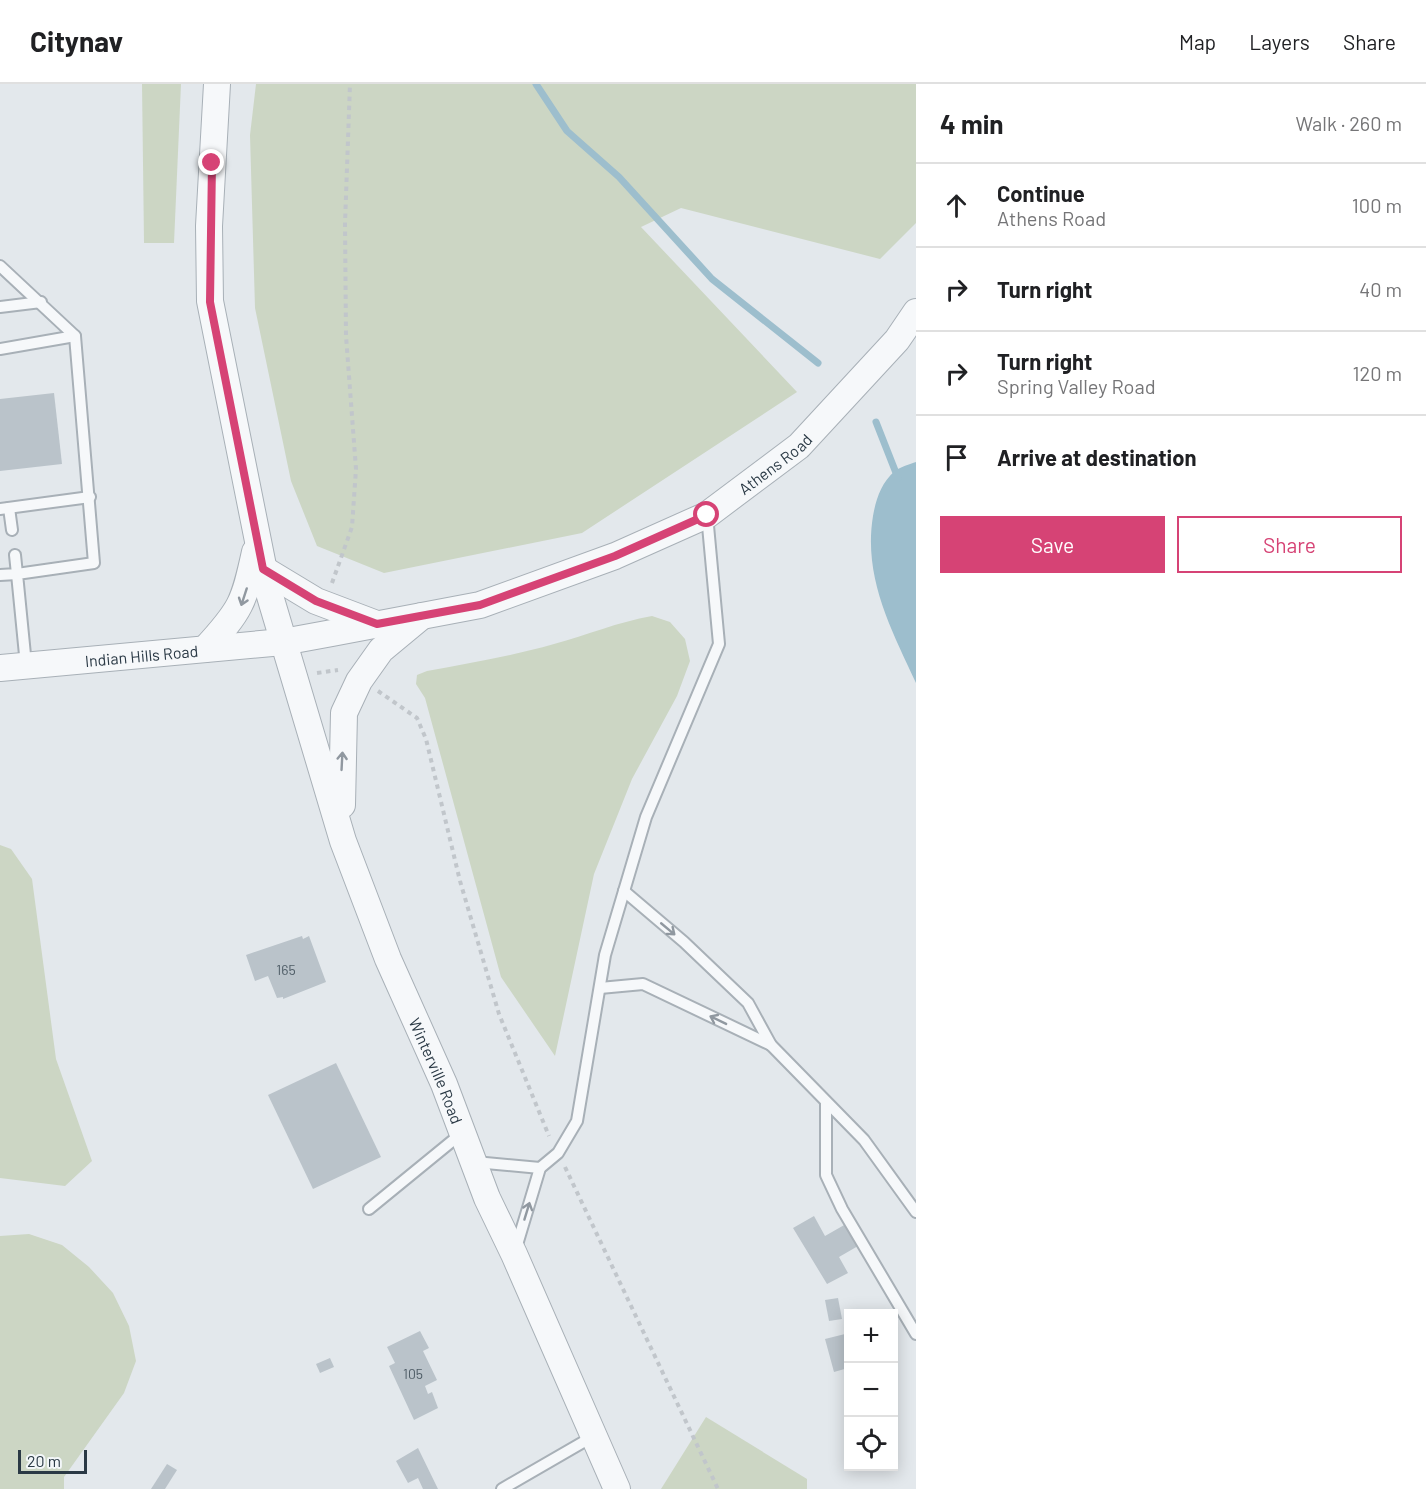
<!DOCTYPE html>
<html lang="en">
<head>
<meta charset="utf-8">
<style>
  body { margin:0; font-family:Barlow,sans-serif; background:#f6f6f6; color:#202124 }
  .controls { position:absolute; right:18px; bottom:18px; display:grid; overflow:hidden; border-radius:0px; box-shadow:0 3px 15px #0003 }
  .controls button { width:54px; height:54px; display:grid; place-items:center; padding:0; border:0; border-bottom:2px solid #e0e0e0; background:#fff; color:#202124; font:30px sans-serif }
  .scale { position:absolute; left:18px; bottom:15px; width:69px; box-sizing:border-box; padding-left:6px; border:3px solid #2a3945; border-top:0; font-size:16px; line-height:21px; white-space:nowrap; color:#2a3945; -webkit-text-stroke:4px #f3f7f9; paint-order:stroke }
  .stop { position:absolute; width:18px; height:18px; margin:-14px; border:4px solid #d64375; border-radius:50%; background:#fff }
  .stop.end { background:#d64375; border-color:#fff; box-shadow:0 2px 6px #0008 }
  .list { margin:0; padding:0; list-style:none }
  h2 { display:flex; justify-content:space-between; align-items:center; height:78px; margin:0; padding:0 24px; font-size:26px }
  h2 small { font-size:20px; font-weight:400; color:#757577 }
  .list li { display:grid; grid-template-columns:39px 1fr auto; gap:18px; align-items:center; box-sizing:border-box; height:84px; padding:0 24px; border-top:2px solid #e0e0e0 }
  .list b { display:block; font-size:22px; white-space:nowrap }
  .list p { margin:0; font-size:20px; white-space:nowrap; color:#757577 }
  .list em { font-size:20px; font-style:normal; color:#757577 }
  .actions { display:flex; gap:12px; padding:18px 24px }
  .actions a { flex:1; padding:14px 0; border:2px solid #d64375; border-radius:0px; text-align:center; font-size:21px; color:#d64375 }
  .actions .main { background:#d64375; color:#fff }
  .icon { flex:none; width:33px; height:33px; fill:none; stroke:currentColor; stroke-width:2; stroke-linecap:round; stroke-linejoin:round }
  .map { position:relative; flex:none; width:916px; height:1405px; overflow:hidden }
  header { display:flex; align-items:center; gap:36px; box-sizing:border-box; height:84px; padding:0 30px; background:#fff; border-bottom:2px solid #e0e0e0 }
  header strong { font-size:28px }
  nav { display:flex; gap:33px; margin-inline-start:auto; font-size:21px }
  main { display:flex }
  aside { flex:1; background:#fff }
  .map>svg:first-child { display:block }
  .green { fill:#ccd6c4 }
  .water { fill:#9dbecd }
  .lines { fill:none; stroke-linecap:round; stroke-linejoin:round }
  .stream { stroke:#9dbecd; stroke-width:7 }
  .building { fill:#bac3ca }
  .service-casing { stroke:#a8b0b7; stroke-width:14 }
  .tertiary-casing { stroke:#a8b0b7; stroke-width:28 }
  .path { stroke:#c1c6cb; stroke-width:4; stroke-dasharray:4.5 4.5; stroke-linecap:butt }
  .service { stroke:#f6f8fa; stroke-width:10 }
  .tertiary { stroke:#f6f8fa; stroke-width:26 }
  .oneway { stroke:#9098a0 }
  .route { stroke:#d64375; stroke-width:8 }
  .labels { text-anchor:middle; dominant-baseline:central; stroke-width:4.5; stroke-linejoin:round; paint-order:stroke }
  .number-label { font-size:14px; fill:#4e5c66 }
  .street-label { font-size:16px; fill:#2a3945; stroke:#f3f7f9 }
</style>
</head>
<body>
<header>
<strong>Citynav</strong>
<nav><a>Map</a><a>Layers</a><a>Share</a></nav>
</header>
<main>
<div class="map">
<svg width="916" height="1405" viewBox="0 0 916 1405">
  <rect width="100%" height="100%" fill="#e3e8ec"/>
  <!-- green -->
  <g class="green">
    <polygon points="142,0 181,0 174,159 144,159"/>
    <polygon points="256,0 916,0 916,139 880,175 681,124 641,143 797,308 582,449 384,489 317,462 291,397 255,224 250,51"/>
    <path d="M652 532 670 538 685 555 690 577 677 612 632 695 594 790 555 972 501 893 425 614 416 600 417 591 427 587C470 579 512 572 554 560 587 551 618 538 652 532Z"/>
    <polygon points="0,761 11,765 32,795 56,975 92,1077 65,1102 0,1094"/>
    <polygon points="29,1150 62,1161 89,1183 113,1209 129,1242 136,1277 124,1309 64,1393 64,1405 0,1405 0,1152"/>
    <polygon points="706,1333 807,1395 807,1405 661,1405"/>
  </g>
  <!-- water -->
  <path class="water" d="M916 378V599C891 545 863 493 873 432 876 415 881 399 895 387 900 383 910 380 916 378Z"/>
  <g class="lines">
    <!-- stream -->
    <g class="stream">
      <polyline points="536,0 567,47 619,93 712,195 818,279"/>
      <polyline points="876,338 898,394"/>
    </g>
  </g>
  <!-- building -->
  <g class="building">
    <polygon points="54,309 62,380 0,387 0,315"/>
    <polygon points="302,852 303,855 309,852 326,898 283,915 283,913 277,914 268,892 255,897 246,871"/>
    <polygon points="336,979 381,1073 313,1105 268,1011"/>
    <polygon points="814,1132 825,1152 846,1140 858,1162 839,1173 848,1189 827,1200 793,1144"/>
    <polygon points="838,1214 842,1235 829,1237 825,1216"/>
    <polygon points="420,1247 429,1264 423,1267 437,1296 425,1302 428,1310 432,1308 438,1324 414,1336 389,1282 395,1279 387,1263"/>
    <polygon points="845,1250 848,1262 848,1284 834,1288 825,1255"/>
    <polygon points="330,1274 334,1283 320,1289 316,1280"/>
    <polygon points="418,1364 438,1405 423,1405 418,1394 408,1399 396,1377"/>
    <polygon points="167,1380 177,1386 165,1405 151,1405"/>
  </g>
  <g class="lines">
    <!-- service casing -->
    <g class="service-casing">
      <g id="service">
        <polyline points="0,182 75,252 94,479 17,490 26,581"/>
        <polyline points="0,223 41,218"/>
        <polyline points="0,265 75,252"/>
        <polyline points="9,424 12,446"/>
        <polyline points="0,425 90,413"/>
        <polyline points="0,491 17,490 15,471"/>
        <polyline points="624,807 684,858 748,919 771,961 864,1056 916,1128"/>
        <polyline points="600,904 643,900 771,961"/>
        <polyline points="826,1019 826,1091 842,1125 916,1250"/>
        <polyline points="475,1078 540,1084"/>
        <polyline points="369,1125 462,1049"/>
        <polyline points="516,1164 540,1084 558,1069 577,1037 605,871 646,733 719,560 707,431"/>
        <polyline points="502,1405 592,1353"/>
      </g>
    </g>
    <!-- tertiary casing -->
    <g class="tertiary-casing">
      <g id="tertiary">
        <path id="s1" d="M217 0 209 142 210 217 267 502 343 757 388 875 444 1000 487 1114 514 1170 617 1405"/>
        <polyline points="263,485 316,517 374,539"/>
        <path d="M205 565C241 526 244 519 255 468"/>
        <path id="s2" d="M0 584 283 558 332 549 480 521 615 472 707 431 799 362 897 256 916 228"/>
        <polyline points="342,721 344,629 359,597 381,566 422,532"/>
      </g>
    </g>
    <!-- path -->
    <g class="path">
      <polyline points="332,499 352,443 356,385 346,252 345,140 350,0"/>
      <polyline points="317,589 338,586"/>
      <polyline points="378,607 417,634 426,655 460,797 499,930 549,1052"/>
      <polyline points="565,1083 718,1405"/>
    </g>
    <!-- service -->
    <use href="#service" class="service"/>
    <!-- tertiary -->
    <use href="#tertiary" class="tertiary"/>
  </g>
  <!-- one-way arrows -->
  <defs><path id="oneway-shaft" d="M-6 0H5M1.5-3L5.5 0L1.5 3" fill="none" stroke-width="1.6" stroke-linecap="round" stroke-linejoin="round" transform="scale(1.5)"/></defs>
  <g class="oneway">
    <use href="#oneway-shaft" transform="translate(244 513) rotate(108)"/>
    <use href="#oneway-shaft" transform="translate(342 677) rotate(-87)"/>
    <use href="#oneway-shaft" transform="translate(668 845) rotate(40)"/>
    <use href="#oneway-shaft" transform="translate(718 936) rotate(-154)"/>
    <use href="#oneway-shaft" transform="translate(527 1127) rotate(-73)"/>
  </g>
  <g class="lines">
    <!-- route -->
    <polyline class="route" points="212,79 210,218 263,485 316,517 377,540 480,521 615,472 707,431"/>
  </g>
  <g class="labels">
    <!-- number labels -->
    <g class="number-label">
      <text x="286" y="885">165</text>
      <text x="413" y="1289">105</text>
    </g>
    <!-- street labels -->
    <g class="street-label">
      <text stroke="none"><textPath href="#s2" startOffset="814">Athens Road</textPath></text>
      <text stroke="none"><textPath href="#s2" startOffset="142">Indian Hills Road</textPath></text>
      <text stroke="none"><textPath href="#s1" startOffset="1022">Winterville Road</textPath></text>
    </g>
  </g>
</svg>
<div class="controls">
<button>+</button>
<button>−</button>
<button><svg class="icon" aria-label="locate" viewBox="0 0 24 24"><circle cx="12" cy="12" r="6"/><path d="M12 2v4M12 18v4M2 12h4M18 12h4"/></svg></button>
</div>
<div class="scale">20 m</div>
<div class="stop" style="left:707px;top:431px"></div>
<div class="stop end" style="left:212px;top:79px"></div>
</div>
<aside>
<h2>4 min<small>Walk · 260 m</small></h2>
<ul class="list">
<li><svg class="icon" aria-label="ahead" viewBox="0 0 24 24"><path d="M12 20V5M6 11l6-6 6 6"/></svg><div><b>Continue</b><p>Athens Road</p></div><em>100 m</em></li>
<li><svg class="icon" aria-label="right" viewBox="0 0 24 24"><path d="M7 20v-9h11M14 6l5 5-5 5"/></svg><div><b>Turn right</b></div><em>40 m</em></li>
<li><svg class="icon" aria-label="right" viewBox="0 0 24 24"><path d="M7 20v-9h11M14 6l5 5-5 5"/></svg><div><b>Turn right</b><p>Spring Valley Road</p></div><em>120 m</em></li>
<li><svg class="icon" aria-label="arrive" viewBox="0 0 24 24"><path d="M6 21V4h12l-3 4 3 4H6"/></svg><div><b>Arrive at destination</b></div></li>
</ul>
<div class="actions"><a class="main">Save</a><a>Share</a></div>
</aside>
</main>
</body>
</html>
